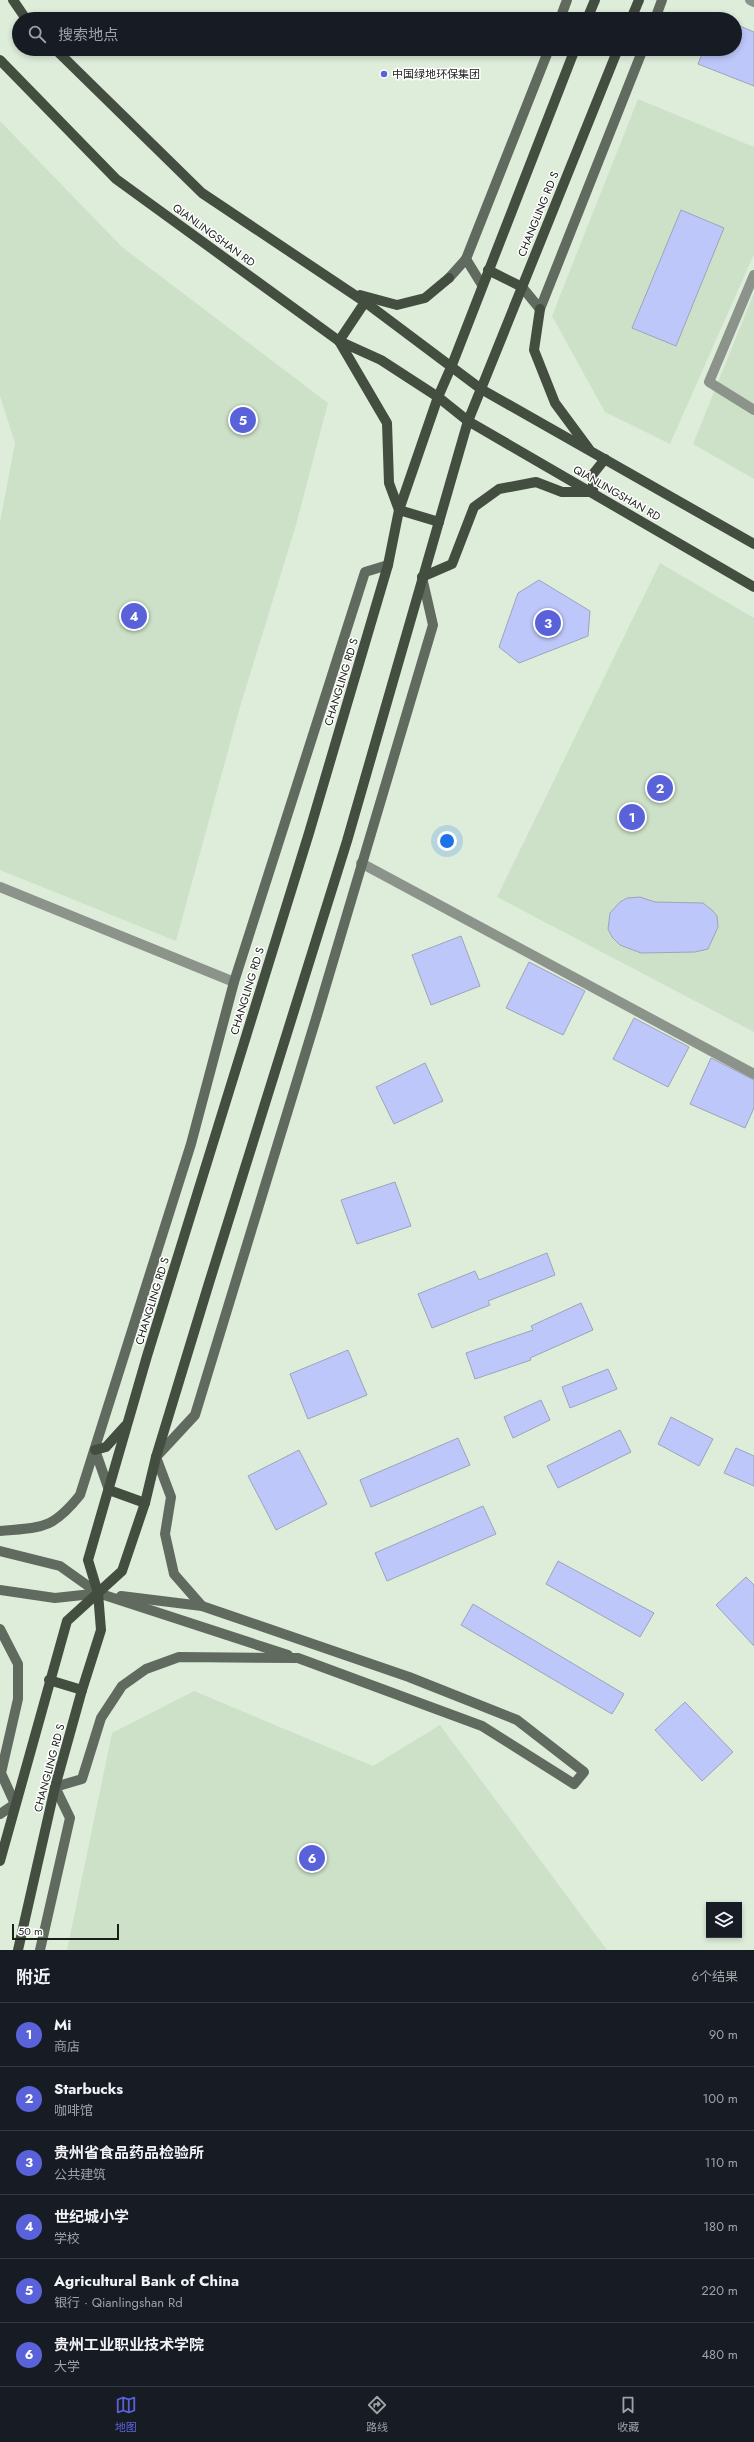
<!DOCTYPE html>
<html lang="zh">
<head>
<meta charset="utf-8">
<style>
  body { margin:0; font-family:Jost,"Noto Sans SC",sans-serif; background:#20242c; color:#f1f3f6 }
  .controls { position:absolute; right:12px; bottom:12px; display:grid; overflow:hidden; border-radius:0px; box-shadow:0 2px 6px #0003 }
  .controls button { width:36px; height:36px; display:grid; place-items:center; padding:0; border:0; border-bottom:1px solid #363941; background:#171b24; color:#f1f3f6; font:20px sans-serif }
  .scale { position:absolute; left:12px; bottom:10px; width:107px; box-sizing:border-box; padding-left:4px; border:2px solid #1a1f19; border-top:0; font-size:11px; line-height:14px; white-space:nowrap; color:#1a1f19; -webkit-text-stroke:3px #fff; paint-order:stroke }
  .you { position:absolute; left:447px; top:841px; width:14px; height:14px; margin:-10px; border:3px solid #fff; border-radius:50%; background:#1a73e8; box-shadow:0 0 0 6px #1a73e833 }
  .badge { display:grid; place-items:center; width:26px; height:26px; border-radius:50%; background:#5a62da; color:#fff; font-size:13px; font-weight:700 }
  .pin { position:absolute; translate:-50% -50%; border:2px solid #fff; box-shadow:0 1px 4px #0006 }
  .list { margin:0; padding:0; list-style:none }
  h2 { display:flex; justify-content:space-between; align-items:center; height:52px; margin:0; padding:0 16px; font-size:17px }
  h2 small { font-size:13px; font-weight:400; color:#9ea1a6 }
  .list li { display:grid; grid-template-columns:26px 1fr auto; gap:12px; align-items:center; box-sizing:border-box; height:64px; padding:0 16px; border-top:1px solid #363941 }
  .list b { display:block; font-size:15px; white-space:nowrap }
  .list p { margin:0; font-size:13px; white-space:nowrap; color:#9ea1a6 }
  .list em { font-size:13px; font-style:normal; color:#9ea1a6 }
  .icon { flex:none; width:22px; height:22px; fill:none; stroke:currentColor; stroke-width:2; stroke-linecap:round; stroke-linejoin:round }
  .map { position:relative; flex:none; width:754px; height:1950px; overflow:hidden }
  .search { position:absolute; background:#171b24; box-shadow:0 2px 6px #0003; left:12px; right:12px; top:12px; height:44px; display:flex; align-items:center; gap:10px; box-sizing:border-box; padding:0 14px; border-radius:22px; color:#9ea1a6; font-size:15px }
  .sheet { height:436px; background:#171b24 }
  nav { display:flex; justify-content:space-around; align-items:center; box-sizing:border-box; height:56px; border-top:1px solid #363941; background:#171b24; font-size:11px; color:#9ea1a6 }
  nav a { display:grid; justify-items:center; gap:2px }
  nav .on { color:#5a62da }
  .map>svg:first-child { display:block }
  .built { fill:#cde1c8 }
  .building { fill:#bdc7fa; stroke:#9fa3b8 }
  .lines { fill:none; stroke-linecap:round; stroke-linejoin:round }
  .minor { stroke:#8c938b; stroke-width:10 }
  .secondary { stroke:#616a5f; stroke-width:10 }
  .primary { stroke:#434e41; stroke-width:10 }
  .poi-dot { fill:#5a62da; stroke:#fff; stroke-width:1.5 }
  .labels { text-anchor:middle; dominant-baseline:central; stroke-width:3; stroke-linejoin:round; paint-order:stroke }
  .poi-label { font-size:11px; fill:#1a1f19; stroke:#fff; text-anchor:start }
  .street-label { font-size:11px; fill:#1a1f19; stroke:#fff }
</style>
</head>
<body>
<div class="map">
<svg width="754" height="1950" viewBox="0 0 754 1950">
  <rect width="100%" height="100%" fill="#ddedda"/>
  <!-- built -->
  <g class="built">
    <polygon points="638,99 754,147 754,254 670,444 605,412 552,316"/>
    <polygon points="0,121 122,247 328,403 296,525 240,707 176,941 0,870 0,522 15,443 0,396"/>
    <polygon points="754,293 754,479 693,444"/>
    <polygon points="660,563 754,618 754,1032 497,897"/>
    <polygon points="194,1691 373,1766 440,1725 607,1950 67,1950 112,1733"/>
  </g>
  <!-- building -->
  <g class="building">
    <polygon points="735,24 754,32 754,86 698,64 704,49 735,49"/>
    <polygon points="681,210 724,228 676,346 632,328"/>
    <polygon points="539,580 590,611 588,636 519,663 499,647 518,593"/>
    <polygon points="640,897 655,902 703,903 712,910 717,916 718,927 708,949 695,952 641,953 620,945 612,937 608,929 610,913 620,902 627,898"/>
    <polygon points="461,936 480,986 431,1005 412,955"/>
    <polygon points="529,962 585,991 563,1035 506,1008"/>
    <polygon points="634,1018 689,1047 668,1087 613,1059"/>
    <polygon points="711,1058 754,1080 754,1108 745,1128 690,1104"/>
    <polygon points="425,1063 443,1101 394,1124 376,1087"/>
    <polygon points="395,1182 411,1226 357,1244 341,1200"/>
    <polygon points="547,1253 555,1275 488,1301 490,1305 432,1328 418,1294 475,1271 479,1280"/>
    <polygon points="581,1303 593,1330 530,1358 531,1360 475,1379 466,1353 533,1330 531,1326"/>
    <polygon points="348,1350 367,1395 308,1419 290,1374"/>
    <polygon points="608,1369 617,1389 570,1408 562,1387"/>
    <polygon points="541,1400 550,1420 513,1438 504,1417"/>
    <polygon points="671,1417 713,1439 699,1466 658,1444"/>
    <polygon points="620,1430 631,1452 558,1488 547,1466"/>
    <polygon points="458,1438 470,1465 371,1507 360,1480"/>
    <polygon points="736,1448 754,1456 754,1486 724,1473"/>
    <polygon points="299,1450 327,1504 276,1530 248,1476"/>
    <polygon points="483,1506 496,1534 387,1581 375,1553"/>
    <polygon points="558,1561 654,1613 640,1637 546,1584"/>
    <polygon points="746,1577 754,1585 754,1646 716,1605"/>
    <polygon points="473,1604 624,1694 612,1714 461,1625"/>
    <polygon points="685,1702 733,1752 702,1781 655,1730"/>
  </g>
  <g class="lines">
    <!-- minor -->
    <g class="minor">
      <polyline points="750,0 754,2"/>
      <polyline points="754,275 709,382 754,410"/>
      <polyline points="361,863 754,1074"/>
      <polyline points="0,887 234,982"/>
    </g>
    <!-- secondary -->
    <g class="secondary">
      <polyline points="560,19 567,0"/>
      <polyline points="655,19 662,0"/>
      <polyline points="466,259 482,285"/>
      <polyline points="449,278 466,259 549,49"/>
      <polyline points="522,287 540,309 643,49"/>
      <polyline points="95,1450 109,1490"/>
      <path d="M0 1531C42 1527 52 1530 80 1495L191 1144 234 982 365 572 388 565"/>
      <polyline points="0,1551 60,1566 98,1593 288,1655"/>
      <polyline points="0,1590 55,1598 101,1593"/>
      <polyline points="121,1596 202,1606"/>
      <polyline points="0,1629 18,1664 18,1699 1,1773 15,1804 0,1814"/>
      <polyline points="40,1950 70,1818 55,1787 82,1779 101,1718 122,1686 146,1669 179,1657 298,1658 482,1726 574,1784 584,1772 517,1720 409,1677 202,1606 174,1574 165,1534 171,1497 156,1457 195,1415 318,1012 433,625 422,577"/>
    </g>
    <!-- primary -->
    <g class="primary">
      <polyline points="13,0 26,19"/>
      <polyline points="587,19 595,0"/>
      <polyline points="631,19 639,0"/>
      <polyline points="55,49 202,193 365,302 481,389 468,421 438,397 452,365 575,49"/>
      <polyline points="618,49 481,389 754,544"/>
      <polyline points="0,60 116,179 339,341 381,360 438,397 399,510 388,565 309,833 147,1356 88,1560 98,1593 101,1630 82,1690 55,1787 18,1950"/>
      <polyline points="488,270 522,287"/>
      <polyline points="360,295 397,305 425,298 449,278"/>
      <polyline points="540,309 534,350 555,403 589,449"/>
      <polyline points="339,341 387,423 389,483 399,510"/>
      <polyline points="339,341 365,302"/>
      <polyline points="399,510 439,522"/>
      <polyline points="422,577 452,564 474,507 499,489 536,482 562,492 593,492 593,474 605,459"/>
      <polyline points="95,1450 106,1447 125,1426"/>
      <polyline points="109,1490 145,1503"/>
      <polyline points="49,1680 82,1690"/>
      <polyline points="0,1861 67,1621 122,1571 145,1503 156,1457 209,1283 347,841 468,421 754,587"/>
    </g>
  </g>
  <!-- markers -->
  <circle class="poi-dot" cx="384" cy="74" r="4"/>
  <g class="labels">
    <!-- poi labels -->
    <g class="poi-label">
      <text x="392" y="74">中国绿地环保集团</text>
    </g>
    <!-- street labels -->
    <g class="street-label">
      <text transform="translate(538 214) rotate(-68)">CHANGLING RD S</text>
      <text transform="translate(214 235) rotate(36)">QIANLINGSHAN RD</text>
      <text transform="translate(617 493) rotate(30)">QIANLINGSHAN RD</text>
      <text transform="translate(341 682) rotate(-73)">CHANGLING RD S</text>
      <text transform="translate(247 991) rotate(-73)">CHANGLING RD S</text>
      <text transform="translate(152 1301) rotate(-73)">CHANGLING RD S</text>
      <text transform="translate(49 1768) rotate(-75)">CHANGLING RD S</text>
    </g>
  </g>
</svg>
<div class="controls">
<button><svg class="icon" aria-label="layers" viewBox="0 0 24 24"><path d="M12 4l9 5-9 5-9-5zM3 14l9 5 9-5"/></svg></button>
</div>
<div class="scale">50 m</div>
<div class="you"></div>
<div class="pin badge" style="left:632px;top:817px">1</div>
<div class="pin badge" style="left:660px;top:788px">2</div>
<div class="pin badge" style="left:548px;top:623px">3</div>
<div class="pin badge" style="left:134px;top:616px">4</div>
<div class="pin badge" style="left:243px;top:420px">5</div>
<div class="pin badge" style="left:312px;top:1858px">6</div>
<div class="search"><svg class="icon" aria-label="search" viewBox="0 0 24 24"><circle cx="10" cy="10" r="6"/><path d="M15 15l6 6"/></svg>搜索地点</div>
</div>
<section class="sheet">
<h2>附近<small>6个结果</small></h2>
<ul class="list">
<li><span class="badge">1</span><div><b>Mi</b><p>商店</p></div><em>90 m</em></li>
<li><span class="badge">2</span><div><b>Starbucks</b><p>咖啡馆</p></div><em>100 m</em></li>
<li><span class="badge">3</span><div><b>贵州省食品药品检验所</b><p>公共建筑</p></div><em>110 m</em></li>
<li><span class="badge">4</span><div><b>世纪城小学</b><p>学校</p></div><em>180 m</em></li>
<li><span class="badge">5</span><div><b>Agricultural Bank of China</b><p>银行 · Qianlingshan Rd</p></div><em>220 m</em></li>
<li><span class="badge">6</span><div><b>贵州工业职业技术学院</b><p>大学</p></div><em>480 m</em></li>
</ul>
</section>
<nav>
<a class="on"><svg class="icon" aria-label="map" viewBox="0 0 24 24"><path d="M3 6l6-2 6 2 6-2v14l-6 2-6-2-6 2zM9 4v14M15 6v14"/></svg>地图</a>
<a><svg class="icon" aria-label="directions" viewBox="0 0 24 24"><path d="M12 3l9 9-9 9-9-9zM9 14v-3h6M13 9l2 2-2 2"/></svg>路线</a>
<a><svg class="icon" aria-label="saved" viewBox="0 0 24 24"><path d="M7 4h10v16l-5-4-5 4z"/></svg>收藏</a>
</nav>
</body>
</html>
